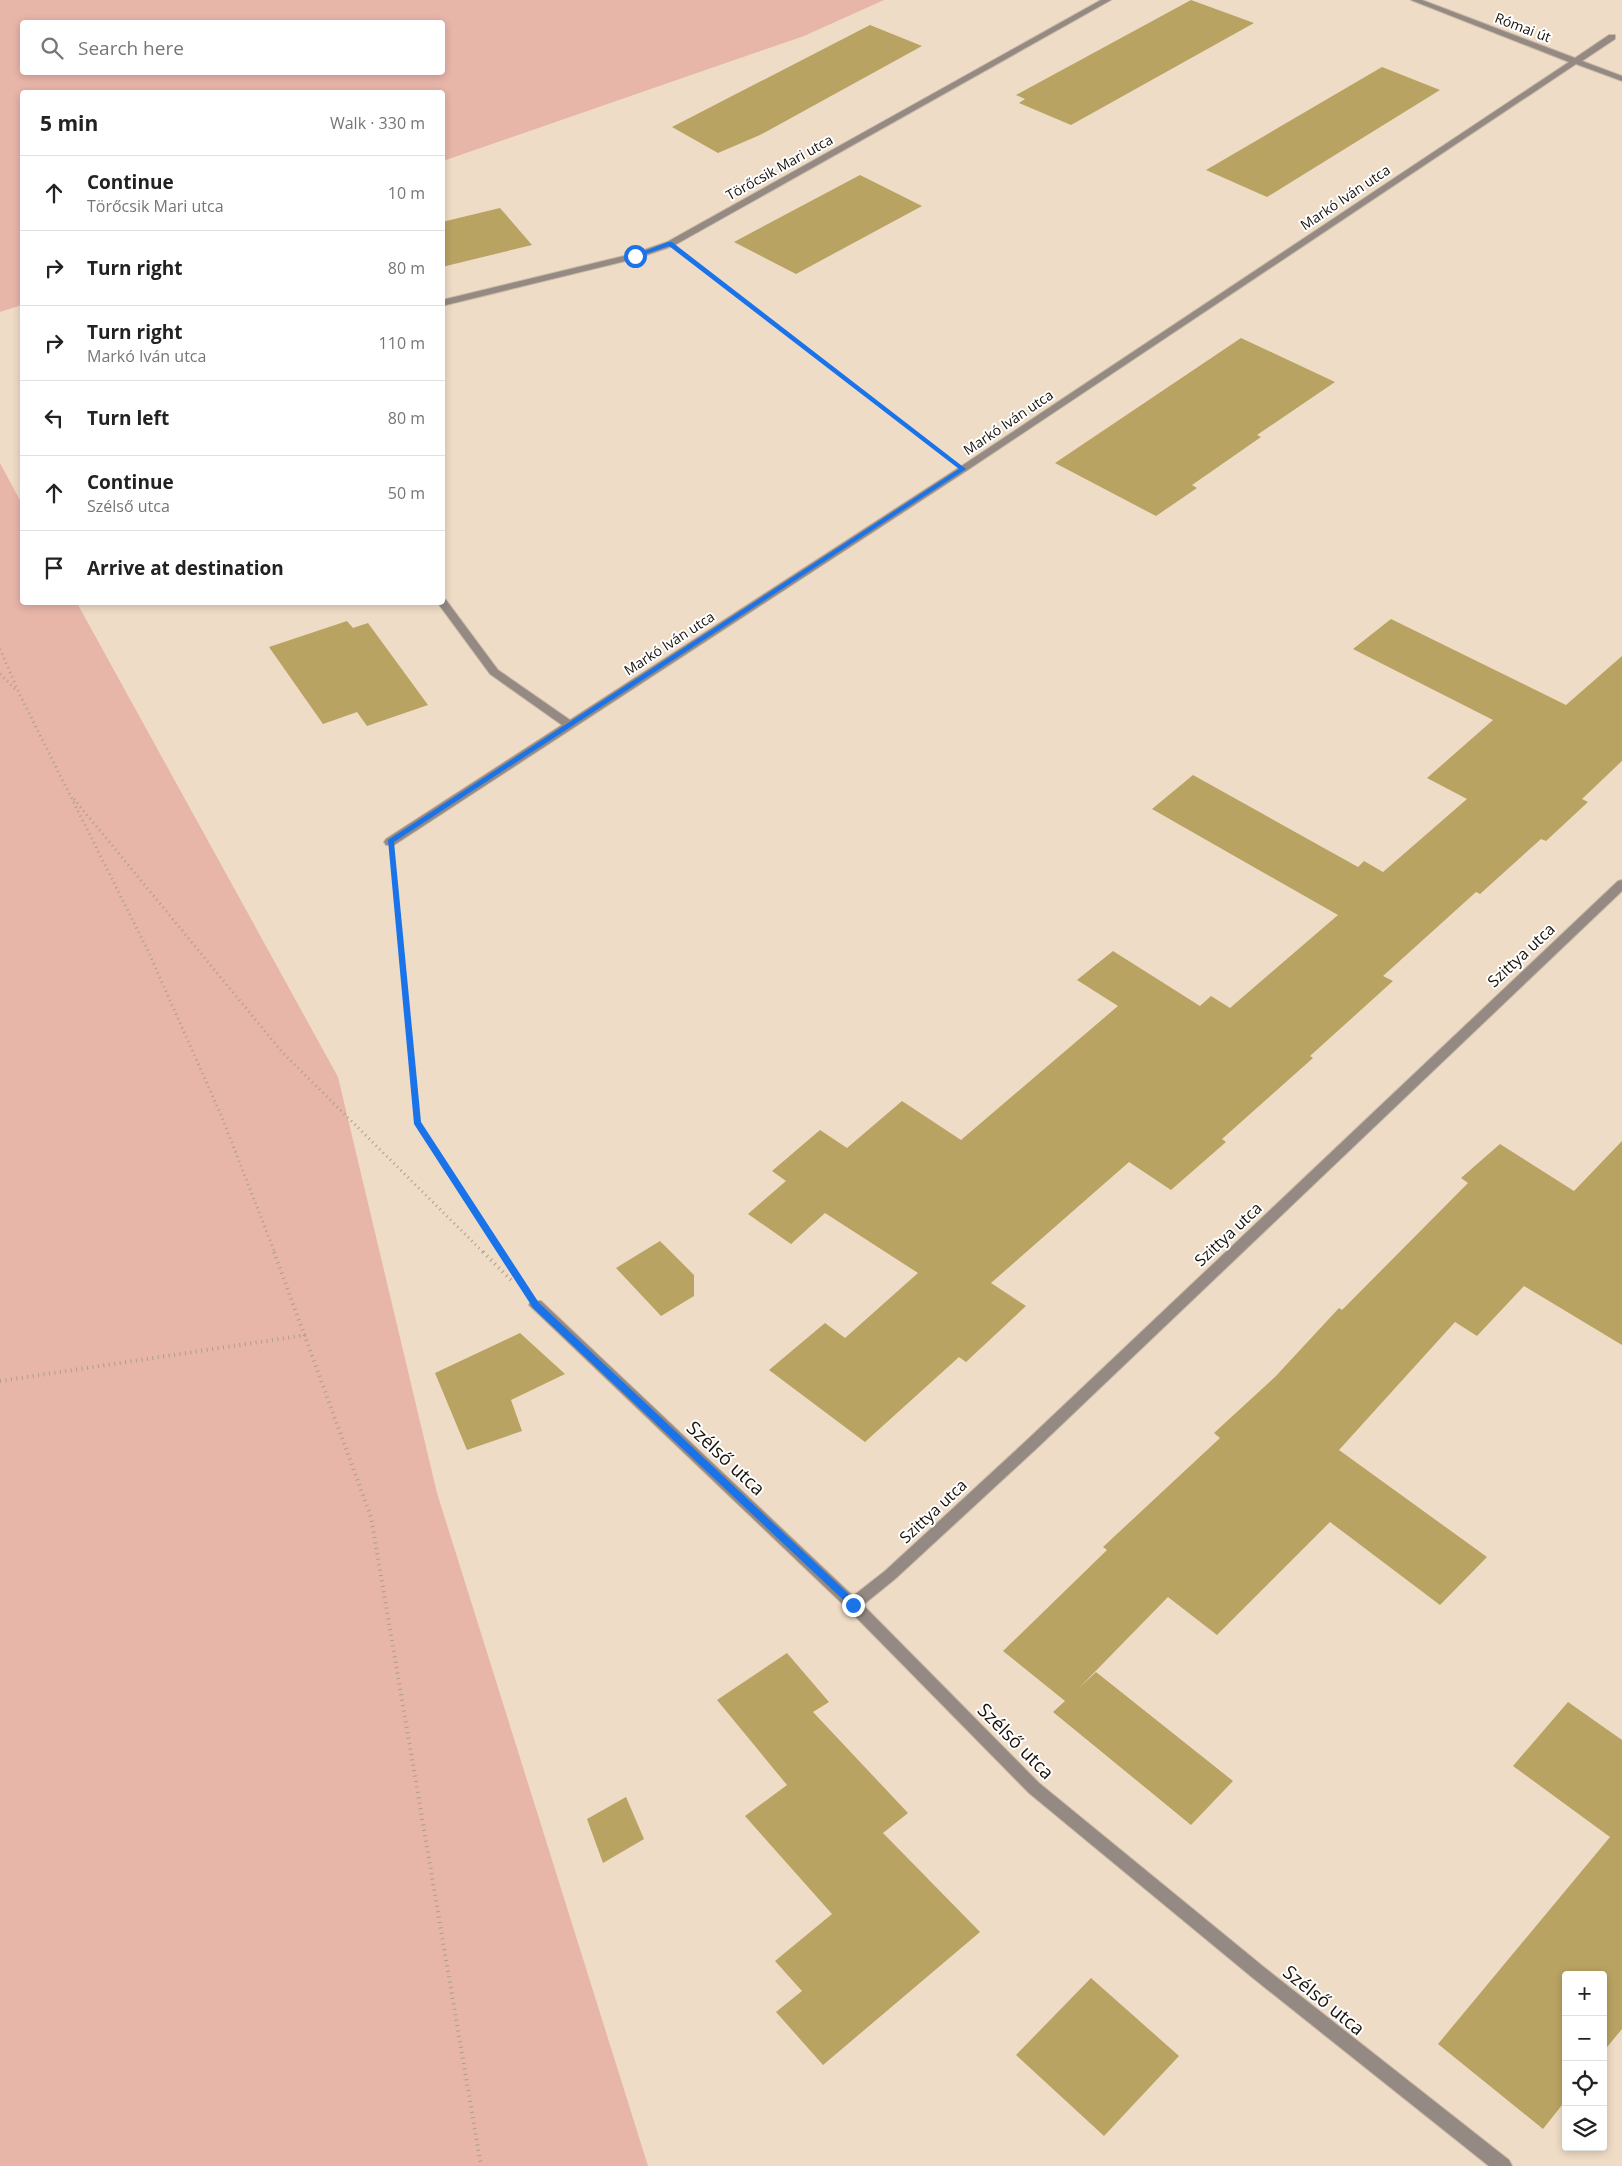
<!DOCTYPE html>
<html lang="en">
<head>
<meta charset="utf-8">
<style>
  body { margin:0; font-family:"Open Sans",sans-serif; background:#f6f6f6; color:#222 }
  .controls { position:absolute; right:15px; bottom:15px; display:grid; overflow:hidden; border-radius:5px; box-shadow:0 2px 8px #0003 }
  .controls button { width:45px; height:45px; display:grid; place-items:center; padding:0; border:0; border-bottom:1px solid #e0e0e0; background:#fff; color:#222; font:25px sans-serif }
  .stop { position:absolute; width:15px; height:15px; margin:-11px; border:4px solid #1a73e8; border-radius:50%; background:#fff }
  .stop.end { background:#1a73e8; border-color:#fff; box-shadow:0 1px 5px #0008 }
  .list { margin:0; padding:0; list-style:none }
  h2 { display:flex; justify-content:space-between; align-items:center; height:65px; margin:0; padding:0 20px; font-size:21px }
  h2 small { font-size:16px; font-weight:400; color:#767676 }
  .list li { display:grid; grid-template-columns:32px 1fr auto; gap:15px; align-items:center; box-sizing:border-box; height:75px; padding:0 20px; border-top:1px solid #e0e0e0 }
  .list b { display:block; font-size:19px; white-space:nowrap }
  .list p { margin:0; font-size:16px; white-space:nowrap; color:#767676 }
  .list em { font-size:16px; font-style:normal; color:#767676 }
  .icon { flex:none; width:28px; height:28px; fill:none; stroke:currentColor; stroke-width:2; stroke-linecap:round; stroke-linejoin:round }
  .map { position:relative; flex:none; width:1622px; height:2166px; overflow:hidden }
  .search { position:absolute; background:#fff; box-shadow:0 2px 8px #0003; left:20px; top:20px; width:425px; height:55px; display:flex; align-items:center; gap:12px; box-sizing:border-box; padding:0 18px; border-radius:5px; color:#767676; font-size:19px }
  .panel { position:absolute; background:#fff; box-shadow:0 2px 8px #0003; left:20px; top:90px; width:425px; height:515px; border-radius:5px }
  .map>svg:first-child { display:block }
  .green { fill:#e8b5a9; fill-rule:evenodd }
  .building { fill:#b8a362 }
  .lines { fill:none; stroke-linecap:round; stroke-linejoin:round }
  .minor-casing { stroke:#c8b8a4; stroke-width:2 }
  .path-far2 { stroke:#ad9e8c; stroke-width:2.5; stroke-dasharray:0.5 2.5; stroke-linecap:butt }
  .path-far1 { stroke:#ad9e8c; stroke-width:3; stroke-dasharray:1 4; stroke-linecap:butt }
  .path { stroke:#ad9e8c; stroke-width:4; stroke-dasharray:1 4.5; stroke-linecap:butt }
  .minor { fill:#948a83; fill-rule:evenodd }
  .route { fill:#1a73e8 }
  .labels { text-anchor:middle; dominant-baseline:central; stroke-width:4; stroke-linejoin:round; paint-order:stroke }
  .far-street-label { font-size:14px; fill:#18120a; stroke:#fff }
  .street-label { font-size:16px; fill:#18120a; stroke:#fff }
  .near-street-label { font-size:19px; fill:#18120a; stroke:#fff }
</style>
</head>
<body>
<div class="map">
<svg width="1622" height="2166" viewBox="0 0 1622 2166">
  <rect width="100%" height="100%" fill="#efdcc6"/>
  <!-- green -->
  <g class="green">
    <path d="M0 0H884L804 36 443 161 442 92H22V305L0 312ZM442 22V72H22V22Z"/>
    <polygon points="0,463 22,504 22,602 77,603 338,1077 437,1493 648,2166 0,2166"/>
  </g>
  <!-- building -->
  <g class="building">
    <polygon points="1191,0 1254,23 1071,125 1019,103 1025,99 1016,95"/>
    <polygon points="870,25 922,46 760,135 718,153 672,127"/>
    <polygon points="1382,67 1440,90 1267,197 1206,170"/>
    <polygon points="860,175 922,206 796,274 734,242"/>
    <polygon points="500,208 532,245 442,267 442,222"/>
    <polygon points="1241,338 1335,382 1257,435 1261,437 1192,485 1197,488 1156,516 1055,463"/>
    <polygon points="1391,619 1566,705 1622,656 1622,761 1582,799 1588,802 1546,841 1541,839 1480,894 1476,892 1383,976 1393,981 1310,1056 1313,1058 1222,1139 1226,1142 1171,1190 1129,1162 991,1283 1026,1306 966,1362 959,1357 865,1442 769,1370 825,1323 845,1338 918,1273 825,1213 791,1244 748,1214 786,1181 772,1171 820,1130 847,1148 902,1101 961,1140 1118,1006 1077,980 1113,951 1200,1006 1211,996 1230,1008 1338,915 1152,809 1193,775 1358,867 1364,861 1383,872 1467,799 1427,778 1493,720 1353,649"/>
    <polygon points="347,621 353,628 368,623 428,705 367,726 357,712 323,724 269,647"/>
    <polygon points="1622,1141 1622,1345 1524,1286 1477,1336 1455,1322 1339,1450 1487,1557 1440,1605 1330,1522 1217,1635 1168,1597 1079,1688 1096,1672 1233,1781 1191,1825 1053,1712 1065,1701 1003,1651 1107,1550 1103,1547 1220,1438 1214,1433 1275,1377 1339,1308 1342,1310 1468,1183 1461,1178 1500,1144 1574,1191"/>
    <polygon points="660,1241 694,1275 694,1296 661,1316 616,1268"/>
    <polygon points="520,1333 565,1374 511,1400 522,1431 467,1450 435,1373"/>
    <polygon points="787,1653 829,1702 813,1712 908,1813 883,1833 980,1932 823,2065 776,2012 802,1991 775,1961 832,1914 745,1816 787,1785 717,1700"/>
    <polygon points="1568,1702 1622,1740 1622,2029 1603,2052 1603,1975 1566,1975 1566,2100 1543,2129 1438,2044 1610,1837 1513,1766"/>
    <polygon points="626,1797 644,1839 603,1863 587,1819"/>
    <polygon points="1091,1978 1179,2056 1104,2136 1016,2055"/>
  </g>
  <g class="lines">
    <!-- minor casing -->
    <g class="minor-casing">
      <g id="minor">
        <polygon points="1101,0 1111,0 673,246 638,258 442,306 442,300 632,254 667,242"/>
        <polygon points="1411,0 1422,0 1575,58 1609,35 1615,35 1615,39 1582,61 1622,76 1622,81 1576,64 966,471 394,845 386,845 384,842 386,839 562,725 490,674 437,602 442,602 442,599 446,600 498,670 570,720 960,467 1569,62"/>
        <polygon points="1622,880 1622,891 1036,1449 895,1579 863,1605 1039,1783 1265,1968 1509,2160 1512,2166 1489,2166 1253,1978 1029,1793 848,1609 529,1305 531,1301 541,1301 853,1596 885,1571 1026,1441 1618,881"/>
      </g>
    </g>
    <!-- path-far2 -->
    <polyline class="path-far2" points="700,267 933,446"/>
    <!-- path-far1 -->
    <g class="path-far1">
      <polyline points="0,649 19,693 148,951 221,1115 275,1253"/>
      <polyline points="0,674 17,691"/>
      <polyline points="74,799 282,1052 484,1253"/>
      <polyline points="394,877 417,1122 503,1253"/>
    </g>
    <!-- path -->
    <g class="path">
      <polyline points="274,1252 371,1517 481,2166"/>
      <polyline points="483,1252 513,1282"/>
      <polyline points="502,1252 518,1277"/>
      <polyline points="0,1381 306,1335"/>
    </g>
    <!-- minor -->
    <use href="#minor" class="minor"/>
  </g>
  <!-- route -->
  <polygon class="route" points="668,242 672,242 966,469 394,842 421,1122 539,1303 857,1602 857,1608 853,1609 533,1308 414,1124 388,840 959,469 669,246 637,257 632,256"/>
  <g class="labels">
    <!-- far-street labels -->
    <g class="far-street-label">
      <text transform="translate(1523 27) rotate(21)">Római út</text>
      <text transform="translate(779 167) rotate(-29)">Törőcsik Mari utca</text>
      <text transform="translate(1345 197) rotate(-34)">Markó Iván utca</text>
      <text transform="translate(1008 422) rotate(-34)">Markó Iván utca</text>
      <text transform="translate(669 643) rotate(-33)">Markó Iván utca</text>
    </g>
    <!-- street labels -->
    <g class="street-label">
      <text transform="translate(1521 955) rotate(-43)">Szittya utca</text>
      <text transform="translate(1228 1234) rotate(-43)">Szittya utca</text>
      <text transform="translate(933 1511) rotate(-43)">Szittya utca</text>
    </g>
    <!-- near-street labels -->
    <g class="near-street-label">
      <text transform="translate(726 1458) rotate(43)">Szélső utca</text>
      <text transform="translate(1016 1741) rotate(45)">Szélső utca</text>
      <text transform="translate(1324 2000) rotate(39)">Szélső utca</text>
    </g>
  </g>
</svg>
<div class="controls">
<button>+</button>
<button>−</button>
<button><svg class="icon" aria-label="locate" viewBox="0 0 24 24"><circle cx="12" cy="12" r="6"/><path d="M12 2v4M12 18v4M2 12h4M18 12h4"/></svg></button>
<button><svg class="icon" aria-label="layers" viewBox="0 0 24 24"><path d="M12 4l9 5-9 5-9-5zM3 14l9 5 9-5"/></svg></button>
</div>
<div class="stop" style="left:635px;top:256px"></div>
<div class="stop end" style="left:853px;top:1605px"></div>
<div class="search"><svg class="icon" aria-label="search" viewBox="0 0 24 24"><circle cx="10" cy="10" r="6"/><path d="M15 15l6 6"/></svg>Search here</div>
<section class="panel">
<h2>5 min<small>Walk · 330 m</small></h2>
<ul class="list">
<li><svg class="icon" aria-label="ahead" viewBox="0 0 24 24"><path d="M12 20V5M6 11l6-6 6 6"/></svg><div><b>Continue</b><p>Törőcsik Mari utca</p></div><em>10 m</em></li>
<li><svg class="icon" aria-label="right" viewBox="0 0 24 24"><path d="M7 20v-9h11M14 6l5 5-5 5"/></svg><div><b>Turn right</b></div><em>80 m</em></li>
<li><svg class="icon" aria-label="right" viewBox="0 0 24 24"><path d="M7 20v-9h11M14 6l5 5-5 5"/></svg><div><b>Turn right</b><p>Markó Iván utca</p></div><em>110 m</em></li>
<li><svg class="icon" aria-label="left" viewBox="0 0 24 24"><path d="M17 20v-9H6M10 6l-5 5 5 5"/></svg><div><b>Turn left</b></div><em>80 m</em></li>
<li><svg class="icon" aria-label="ahead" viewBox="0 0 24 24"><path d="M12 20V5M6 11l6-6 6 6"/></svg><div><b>Continue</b><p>Szélső utca</p></div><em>50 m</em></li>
<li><svg class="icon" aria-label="arrive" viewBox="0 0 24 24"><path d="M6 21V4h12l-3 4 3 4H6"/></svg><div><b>Arrive at destination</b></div></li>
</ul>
</section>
</div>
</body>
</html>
